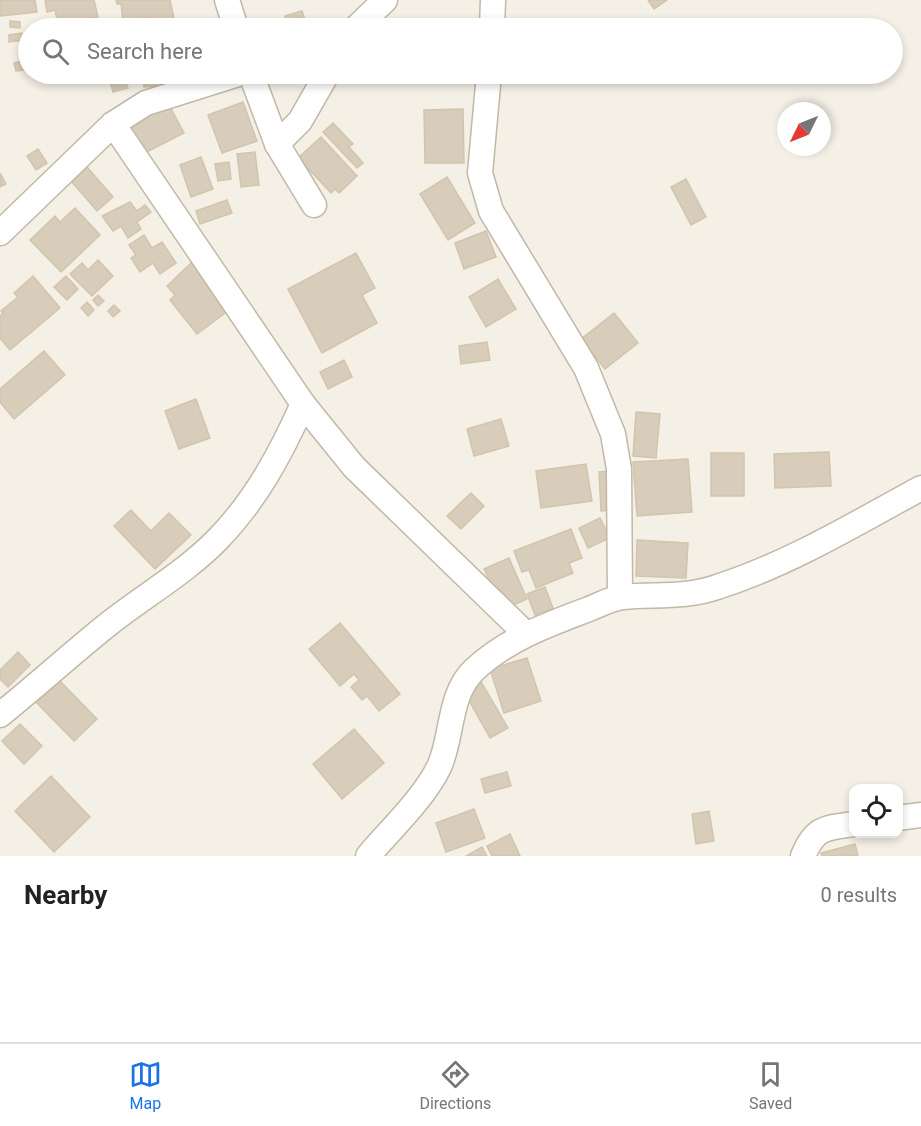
<!DOCTYPE html>
<html lang="en">
<head>
<meta charset="utf-8">
<style>
  body { margin:0; font-family:Roboto,sans-serif; background:#f6f6f6; color:#222 }
  .controls { position:absolute; right:18px; bottom:18px; display:grid; overflow:hidden; border-radius:12px; box-shadow:0 3px 9px #0003 }
  .controls button { width:54px; height:54px; display:grid; place-items:center; padding:0; border:0; border-bottom:2px solid #e0e0e0; background:#fff; color:#222; font:30px sans-serif }
  .compass { position:absolute; left:777px; top:102px; width:54px; height:54px; border-radius:50%; background:#fff; box-shadow:0 3px 9px #0003; rotate:227deg }
  .list { margin:0; padding:0; list-style:none }
  h2 { display:flex; justify-content:space-between; align-items:center; height:78px; margin:0; padding:0 24px; font-size:26px }
  h2 small { font-size:20px; font-weight:400; color:#767676 }
  .icon { flex:none; width:33px; height:33px; fill:none; stroke:currentColor; stroke-width:2; stroke-linecap:round; stroke-linejoin:round }
  .map { position:relative; flex:none; width:921px; height:856px; overflow:hidden }
  .search { position:absolute; background:#fff; box-shadow:0 3px 9px #0003; left:18px; right:18px; top:18px; height:66px; display:flex; align-items:center; gap:15px; box-sizing:border-box; padding:0 21px; border-radius:33px; color:#767676; font-size:22px }
  .sheet { height:186px; background:#fff }
  nav { display:flex; justify-content:space-around; align-items:center; box-sizing:border-box; height:84px; border-top:2px solid #e0e0e0; background:#fff; font-size:16px; color:#767676 }
  nav a { display:grid; justify-items:center; gap:3px }
  nav .on { color:#1a73e8 }
  .map>svg:first-child { display:block }
  .building { fill:#d8ccba; stroke:#d3c4ac; stroke-width:1.5 }
  .lines { fill:none; stroke-linecap:round; stroke-linejoin:round }
  .street-casing { stroke:#c1b8a7; stroke-width:27 }
  .street { stroke:#fff; stroke-width:24 }
</style>
</head>
<body>
<div class="map">
<svg width="921" height="856" viewBox="0 0 921 856">
  <rect width="100%" height="100%" fill="#f5f0e6"/>
  <!-- building -->
  <g class="building">
    <polygon points="0,0 35,0 37,12 0,16"/>
    <polygon points="45,0 94,0 98,17 58,24 55,10 47,12"/>
    <polygon points="116,0 170,0 174,18 148,22 147,18 123,21 121,4 117,4"/>
    <polygon points="648,0 667,0 654,9"/>
    <polygon points="302,11 308,28 288,28 285,16"/>
    <polygon points="10,21 20,22 20,28 10,27"/>
    <polygon points="22,33 23,40 9,42 9,35"/>
    <polygon points="23,61 24,70 16,71 14,63"/>
    <polygon points="108,74 139,74 141,80 126,84 128,88 113,92"/>
    <polygon points="153,74 200,74 201,79 157,82 158,86 144,87 143,76"/>
    <polygon points="243,102 257,141 222,153 208,115"/>
    <polygon points="168,103 184,133 139,156 123,126"/>
    <polygon points="463,109 464,163 425,163 424,110"/>
    <polygon points="333,123 353,144 349,147 363,163 357,168 323,132"/>
    <polygon points="321,137 357,176 339,193 335,189 331,193 298,158"/>
    <polygon points="38,149 47,163 36,170 27,156"/>
    <polygon points="255,152 259,185 241,187 237,154"/>
    <polygon points="201,157 213,189 191,197 180,165"/>
    <polygon points="229,162 231,179 218,181 215,164"/>
    <polygon points="87,167 113,197 97,211 71,181"/>
    <polygon points="0,173 6,184 0,187"/>
    <polygon points="447,177 475,223 448,240 420,194"/>
    <polygon points="686,179 706,217 691,225 671,187"/>
    <polygon points="227,200 232,213 200,224 196,211"/>
    <polygon points="130,202 137,211 145,205 151,212 137,222 141,229 128,238 121,226 113,231 102,216"/>
    <polygon points="75,208 100,235 61,272 30,240 55,216 60,222"/>
    <polygon points="486,231 496,257 464,269 455,243"/>
    <polygon points="144,235 152,248 162,242 176,263 160,274 153,263 140,272 131,258 136,255 129,245"/>
    <polygon points="356,253 375,288 362,295 377,323 322,353 288,289"/>
    <polygon points="98,260 113,276 92,296 70,274 82,263 88,270"/>
    <polygon points="192,262 229,310 197,334 170,300 175,295 167,286"/>
    <polygon points="33,276 60,308 10,350 0,338 0,316 3,313 1,311 18,297 14,293"/>
    <polygon points="66,276 78,289 67,300 54,287"/>
    <polygon points="498,279 516,309 486,327 469,297"/>
    <polygon points="98,295 104,301 98,306 93,300"/>
    <polygon points="87,302 94,310 88,316 81,308"/>
    <polygon points="114,305 120,311 113,317 108,311"/>
    <polygon points="614,313 638,343 605,369 581,339"/>
    <polygon points="487,342 490,360 461,364 459,346"/>
    <polygon points="44,351 65,375 14,419 0,402 0,389"/>
    <polygon points="344,360 352,377 328,389 320,372"/>
    <polygon points="196,399 210,438 179,449 165,411"/>
    <polygon points="636,412 660,414 656,458 633,456"/>
    <polygon points="501,419 509,446 474,456 467,429"/>
    <polygon points="829,452 831,486 775,488 774,454"/>
    <rect x="711" y="453" width="33" height="43"/>
    <polygon points="688,459 692,512 637,516 633,462"/>
    <polygon points="586,464 592,501 541,508 536,471"/>
    <polygon points="608,471 611,510 601,511 599,472"/>
    <polygon points="471,493 484,506 461,529 447,516"/>
    <polygon points="131,510 151,531 169,513 191,535 155,569 114,526"/>
    <polygon points="600,518 610,538 588,548 579,528"/>
    <polygon points="571,529 582,558 569,563 573,573 536,588 529,570 522,572 514,551"/>
    <polygon points="637,540 688,543 686,578 636,576"/>
    <polygon points="509,558 527,599 503,610 484,569"/>
    <polygon points="545,587 553,608 535,615 527,594"/>
    <polygon points="340,623 400,694 379,711 367,696 362,700 351,687 359,680 354,674 340,686 309,649"/>
    <polygon points="18,652 30,665 8,687 0,679 0,670"/>
    <polygon points="527,658 541,701 504,713 490,669"/>
    <polygon points="58,679 97,719 74,741 35,701"/>
    <polygon points="480,680 508,728 490,738 463,690"/>
    <polygon points="20,724 42,746 24,764 2,741"/>
    <polygon points="354,729 384,763 342,799 313,764"/>
    <polygon points="507,772 511,786 485,793 481,779"/>
    <polygon points="51,776 90,817 54,852 15,811"/>
    <polygon points="474,809 485,838 446,852 436,823"/>
    <polygon points="709,811 714,841 696,844 692,814"/>
    <polygon points="510,834 520,856 492,856 487,846"/>
    <polygon points="855,844 858,856 822,856 821,853"/>
    <polygon points="482,847 487,856 466,856"/>
  </g>
  <g class="lines">
    <!-- street casing -->
    <g class="street-casing">
      <g id="street">
        <polyline points="227,0 236,28"/>
        <polyline points="356,28 385,0"/>
        <polyline points="492,28 493,0"/>
        <polyline points="251,74 277,144 314,205"/>
        <polyline points="489,74 480,173 491,211 586,368 613,434 619,469 620,597"/>
        <polyline points="113,124 303,404 354,467 525,633"/>
        <polyline points="277,144 300,121 327,74"/>
        <polyline points="0,233 113,124 146,103 238,74"/>
        <path d="M0 715C36 686 70 655 106 626 142 597 185 573 218 539 256 500 281 453 303 404"/>
        <polyline points="898,818 921,815"/>
        <path d="M368 856C390 830 424 798 439 767 453 737 448 695 474 670 507 639 547 625 589 609 599 605 612 598 623 597 655 594 686 598 717 587 789 564 855 524 921 488"/>
        <path d="M803 856C815 827 825 828 854 824"/>
      </g>
    </g>
    <!-- street -->
    <use href="#street" class="street"/>
  </g>
</svg>
<div class="controls">
<button><svg class="icon" aria-label="locate" viewBox="0 0 24 24"><circle cx="12" cy="12" r="6"/><path d="M12 2v4M12 18v4M2 12h4M18 12h4"/></svg></button>
</div>
<svg class="compass" viewBox="-18 -18 36 36"><path d="M0-13l5 13h-10z" fill="#e53935"/><path d="M0 13l5-13h-10z" fill="#767676"/></svg>
<div class="search"><svg class="icon" aria-label="search" viewBox="0 0 24 24"><circle cx="10" cy="10" r="6"/><path d="M15 15l6 6"/></svg>Search here</div>
</div>
<section class="sheet">
<h2>Nearby<small>0 results</small></h2>
<ul class="list">
</ul>
</section>
<nav>
<a class="on"><svg class="icon" aria-label="map" viewBox="0 0 24 24"><path d="M3 6l6-2 6 2 6-2v14l-6 2-6-2-6 2zM9 4v14M15 6v14"/></svg>Map</a>
<a><svg class="icon" aria-label="directions" viewBox="0 0 24 24"><path d="M12 3l9 9-9 9-9-9zM9 14v-3h6M13 9l2 2-2 2"/></svg>Directions</a>
<a><svg class="icon" aria-label="saved" viewBox="0 0 24 24"><path d="M7 4h10v16l-5-4-5 4z"/></svg>Saved</a>
</nav>
</body>
</html>
